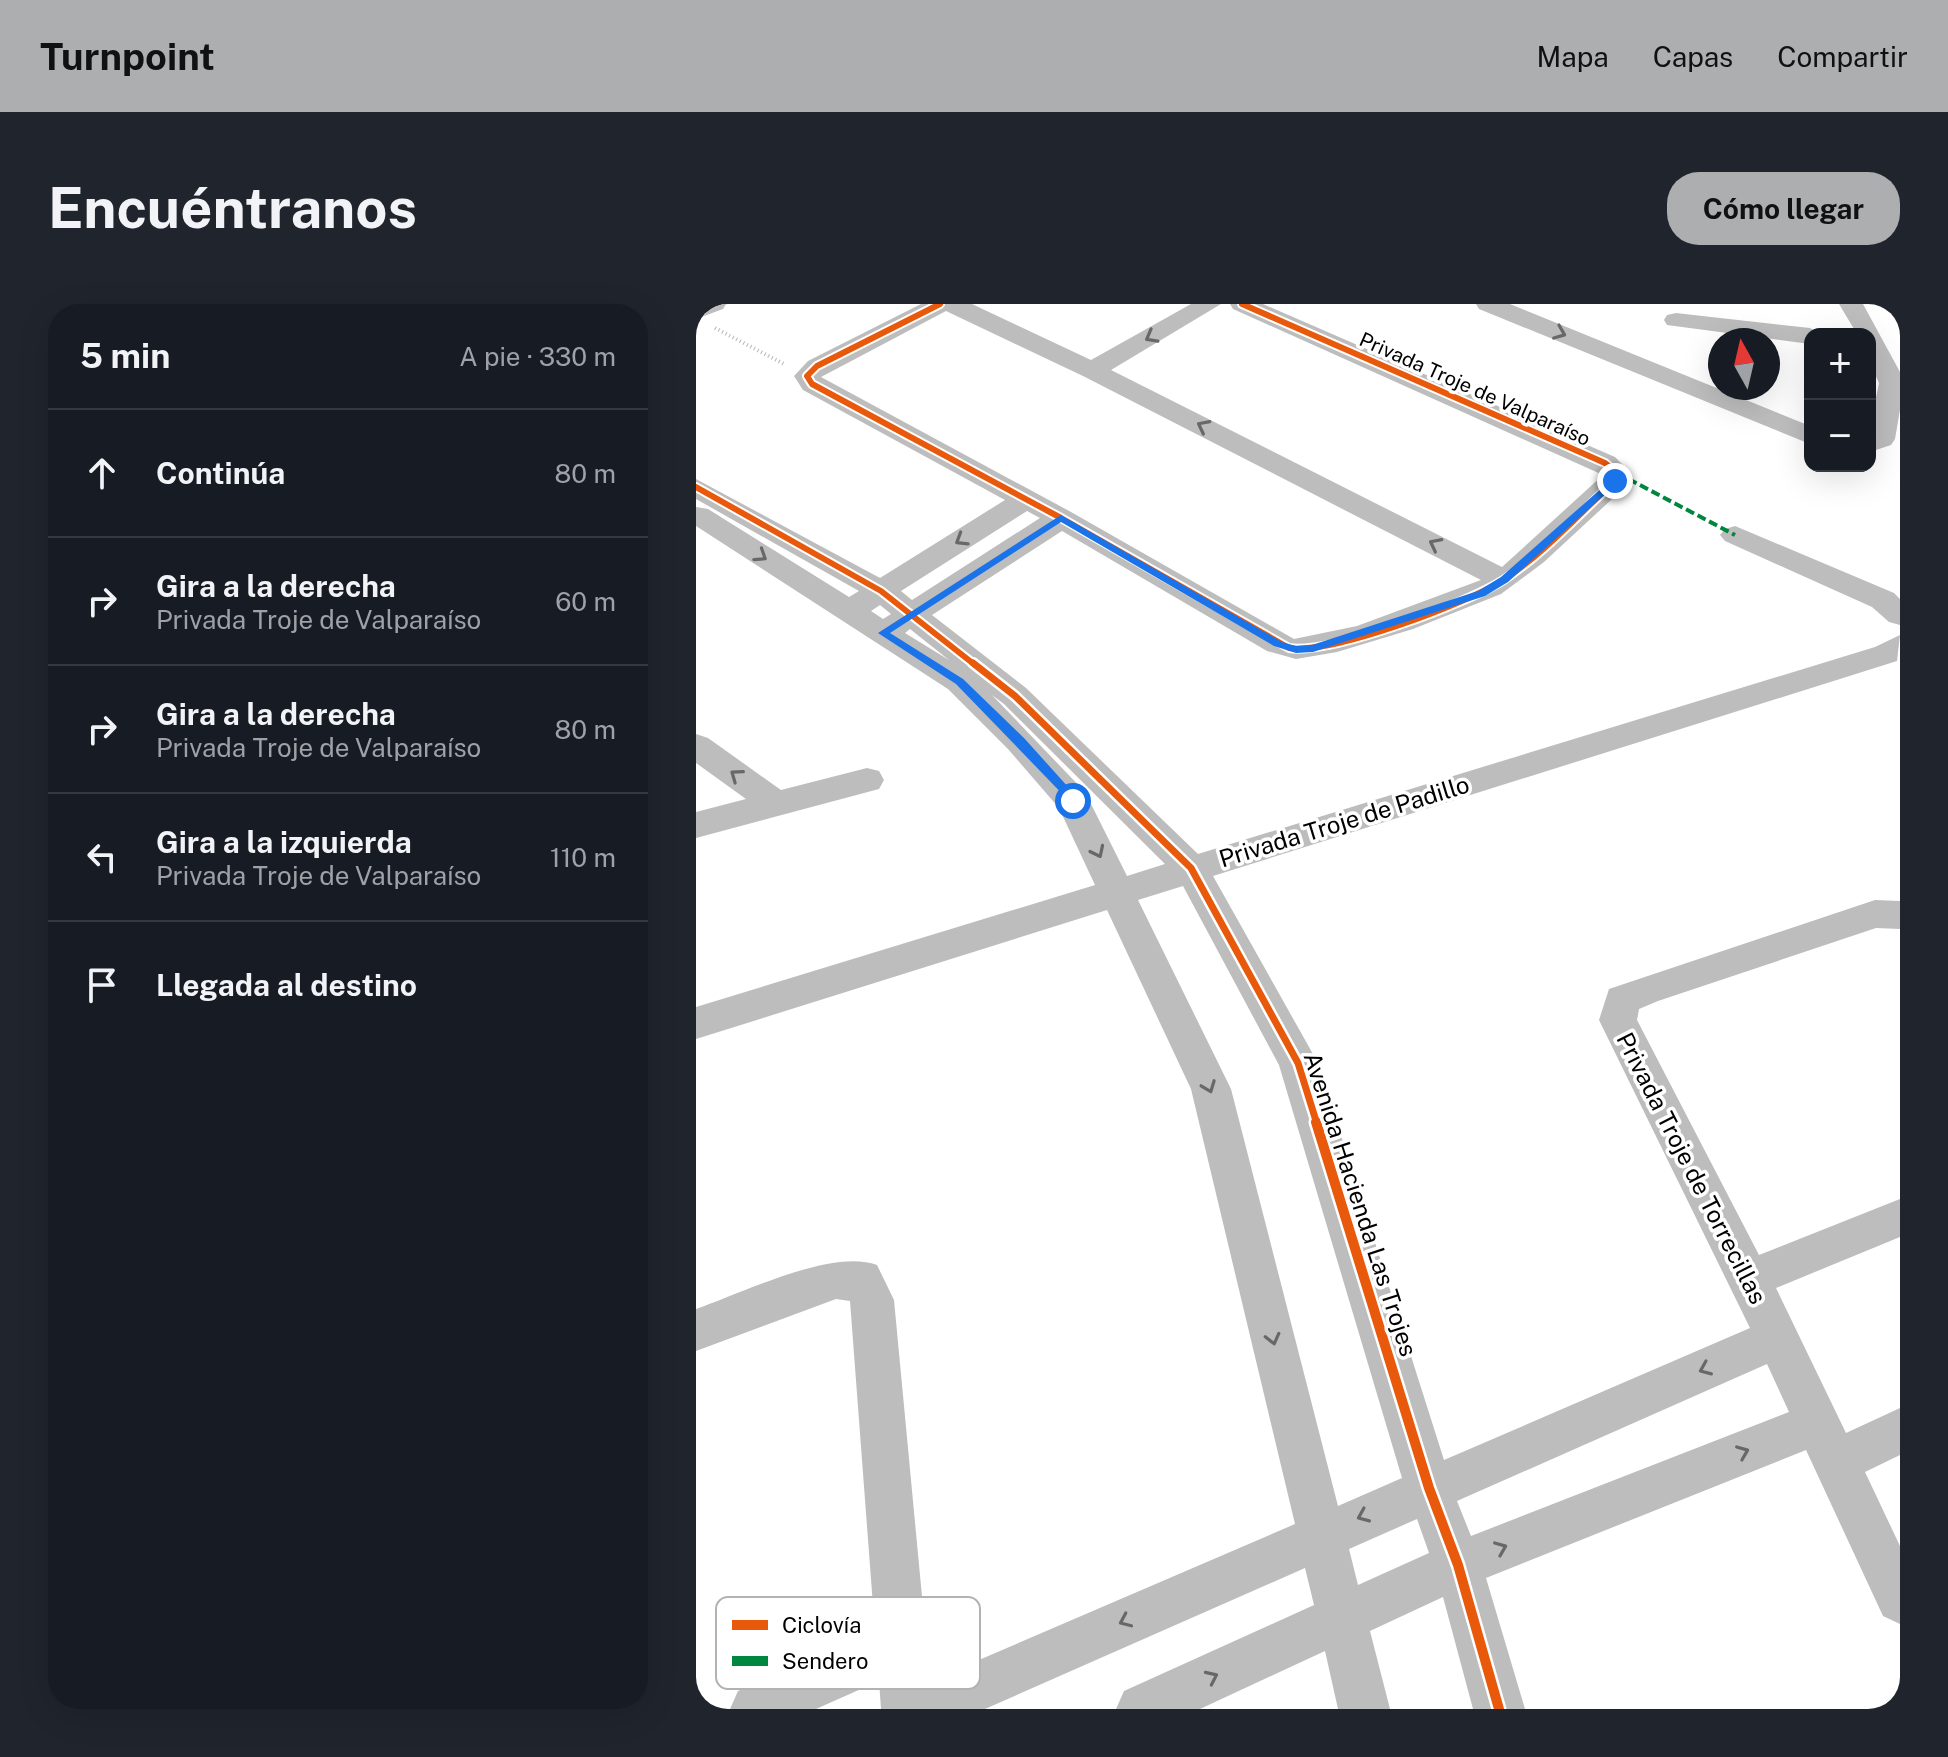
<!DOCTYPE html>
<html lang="es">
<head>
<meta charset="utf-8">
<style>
  body { margin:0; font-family:"Public Sans",sans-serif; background:#20242c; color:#f1f3f6 }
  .controls { position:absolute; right:24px; top:24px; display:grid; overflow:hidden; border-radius:16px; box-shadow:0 8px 32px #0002 }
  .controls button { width:72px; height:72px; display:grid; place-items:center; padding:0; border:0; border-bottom:2px solid #363941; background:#171b24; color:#f1f3f6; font:40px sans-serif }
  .compass { position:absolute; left:1012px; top:24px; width:72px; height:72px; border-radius:50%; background:#171b24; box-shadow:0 8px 32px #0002; rotate:352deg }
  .stop { position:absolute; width:24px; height:24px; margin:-18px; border:6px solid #1a73e8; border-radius:50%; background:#fff }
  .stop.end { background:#1a73e8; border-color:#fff; box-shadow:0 2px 8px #0008 }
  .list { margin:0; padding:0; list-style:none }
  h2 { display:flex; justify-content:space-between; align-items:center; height:104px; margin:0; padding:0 32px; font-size:34px }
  h2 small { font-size:26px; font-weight:400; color:#9ea1a6 }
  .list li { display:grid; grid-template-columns:52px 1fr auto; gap:24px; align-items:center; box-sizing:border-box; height:128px; padding:0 32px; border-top:2px solid #363941 }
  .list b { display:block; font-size:30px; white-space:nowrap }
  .list p { margin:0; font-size:26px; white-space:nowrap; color:#9ea1a6 }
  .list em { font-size:26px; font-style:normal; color:#9ea1a6 }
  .icon { flex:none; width:44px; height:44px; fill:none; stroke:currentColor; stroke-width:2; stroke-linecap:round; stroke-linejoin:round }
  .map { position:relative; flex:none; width:1204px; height:1405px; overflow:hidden; border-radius:32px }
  header { display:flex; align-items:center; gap:48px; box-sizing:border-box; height:112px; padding:0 40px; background:#adaeaf; color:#111 }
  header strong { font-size:38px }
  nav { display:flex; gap:44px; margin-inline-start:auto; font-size:28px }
  .intro { display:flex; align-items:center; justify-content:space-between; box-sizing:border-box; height:192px; padding:0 48px }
  h1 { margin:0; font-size:56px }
  .button { padding:20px 36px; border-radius:32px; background:#adaeaf; color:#111; font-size:28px; font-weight:700 }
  main { display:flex; gap:48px; padding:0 48px }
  aside { flex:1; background:#171b24; border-radius:32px; box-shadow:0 8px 32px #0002 }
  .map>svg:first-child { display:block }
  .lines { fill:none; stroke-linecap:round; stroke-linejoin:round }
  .path { stroke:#b8b8b8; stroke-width:4; stroke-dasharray:1 3; stroke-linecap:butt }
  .minor { fill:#bdbdbd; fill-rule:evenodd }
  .quiet { stroke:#00873e; stroke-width:4; stroke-dasharray:9 4; stroke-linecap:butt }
  .cycleway-far2-casing { stroke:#fff; stroke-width:10 }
  .cycleway-far1-casing { stroke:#fff; stroke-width:12 }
  .cycleway-casing { stroke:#fff; stroke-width:15 }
  .cycleway-far2 { stroke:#e8590c; stroke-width:6 }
  .cycleway-far1 { stroke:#e8590c; stroke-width:7 }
  .cycleway { stroke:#e8590c; stroke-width:10 }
  .oneway { stroke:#686868 }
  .route { fill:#1a73e8 }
  .labels { text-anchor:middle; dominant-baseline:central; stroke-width:7; stroke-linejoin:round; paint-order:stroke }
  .far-street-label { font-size:20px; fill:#000; stroke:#fff }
  .street-label { font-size:24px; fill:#000; stroke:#fff }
  .key { fill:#fff; stroke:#b2b2b2; stroke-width:2 }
  .key-label { font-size:22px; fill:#000 }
</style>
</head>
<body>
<header>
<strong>Turnpoint</strong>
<nav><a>Mapa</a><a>Capas</a><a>Compartir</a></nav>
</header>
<div class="intro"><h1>Encuéntranos</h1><a class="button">Cómo llegar</a></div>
<main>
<aside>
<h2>5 min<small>A pie · 330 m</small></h2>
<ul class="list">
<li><svg class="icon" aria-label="ahead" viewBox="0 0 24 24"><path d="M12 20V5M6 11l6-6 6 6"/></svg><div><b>Continúa</b></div><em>80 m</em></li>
<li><svg class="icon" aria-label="right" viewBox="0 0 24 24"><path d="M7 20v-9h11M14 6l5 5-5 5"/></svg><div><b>Gira a la derecha</b><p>Privada Troje de Valparaíso</p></div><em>60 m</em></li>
<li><svg class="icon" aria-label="right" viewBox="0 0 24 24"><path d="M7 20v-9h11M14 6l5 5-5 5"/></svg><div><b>Gira a la derecha</b><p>Privada Troje de Valparaíso</p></div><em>80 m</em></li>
<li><svg class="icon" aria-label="left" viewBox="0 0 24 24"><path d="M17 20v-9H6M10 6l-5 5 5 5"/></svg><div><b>Gira a la izquierda</b><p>Privada Troje de Valparaíso</p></div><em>110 m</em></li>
<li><svg class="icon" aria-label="arrive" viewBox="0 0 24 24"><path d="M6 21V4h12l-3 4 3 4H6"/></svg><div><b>Llegada al destino</b></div></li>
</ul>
</aside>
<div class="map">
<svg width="1204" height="1405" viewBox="0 0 1204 1405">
  <rect width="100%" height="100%" fill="#fff"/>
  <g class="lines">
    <!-- path -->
    <polyline class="path" points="19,24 88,60"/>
    <!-- minor -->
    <g class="minor">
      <polygon points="0,0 30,0 27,5 0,15"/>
      <path d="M225 0H276L395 56 495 0H525L415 66 806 263 907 171 537 5 534 0H567L919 153 935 169 929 183 848 258 805 290 717 325 641 348 600 355 571 347 366 227 236 311 330 384 502 550 1179 343 1204 331 1201 357 517 572 622 759 748 1156 1054 1024 903 716 913 685 1179 596 1204 597V625L1180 624 962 697 943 705 941 716 1063 951 1204 895V933L1080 984 1150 1129 1204 1104V1151L1169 1168 1204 1242V1320L1187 1312 1110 1146 790 1274 829 1405H777L747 1293 674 1327 694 1405H642L629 1347 504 1405H420L428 1387 618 1301 609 1264 289 1405H185L183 1377 120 1405H34L42 1387 179 1328 154 997 140 995 0 1047V1005C47 989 136 944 181 961L198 996 234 1377 599 1220 495 785 411 606 0 735V703L399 581 363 504 312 445 252 385 0 222V203L12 205 153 293 163 287 0 195V175L184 274 309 196 107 86 98 72 112 57ZM250 7 387 72 785 276 661 322 598 335 375 208 125 73ZM331 207 344 214 216 296 205 287ZM184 301 195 310 187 315 175 307ZM214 325 253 356 209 329ZM296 391 308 400 469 560 431 572 389 488ZM487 582 583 761 706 1174 642 1202 535 785 442 596ZM1071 1060 1093 1108 775 1232 761 1197ZM721 1215 733 1249 662 1281 653 1245Z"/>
      <polygon points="780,0 814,0 1114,122 1114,140 783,5"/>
      <polygon points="1143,0 1167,0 1204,68 1204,106 1199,135 1195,141 1174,148 1174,122 1183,79 1174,59 1174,30 1161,30"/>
      <polygon points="980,9 1114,24 1125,30 1114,30 1114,40 971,21 968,16 971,11"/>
      <polygon points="1039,222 1198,289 1204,295 1204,321 1193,318 1176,303 1029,237 1024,231 1029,225"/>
      <polygon points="0,430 12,434 85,486 171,464 183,467 188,476 183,485 0,534 0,508 50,495 0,459"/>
    </g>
    <!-- quiet -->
    <polyline class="quiet" points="921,169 1039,231"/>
    <!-- cycleway-far2 casing -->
    <g class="cycleway-far2-casing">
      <g id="cycleway-far2">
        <path d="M244 0 121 62 111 72 116 80 365 214 593 344C634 351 773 299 809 275 849 248 883 210 919 177L921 169 909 159 546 0"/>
        <polyline points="0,183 185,287 279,361"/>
      </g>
    </g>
    <!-- cycleway-far1 casing -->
    <g class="cycleway-far1-casing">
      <polyline id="cycleway-far1" points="277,359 319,392 495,564 602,759 621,820"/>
    </g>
    <!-- cycleway casing -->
    <g class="cycleway-casing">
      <polyline id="cycleway" points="620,818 733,1184 762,1261 803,1405"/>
    </g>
    <!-- cycleway-far2 -->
    <use href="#cycleway-far2" class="cycleway-far2"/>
    <!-- cycleway-far1 -->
    <use href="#cycleway-far1" class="cycleway-far1"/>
    <!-- cycleway -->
    <use href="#cycleway" class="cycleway"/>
  </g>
  <!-- one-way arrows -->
  <defs><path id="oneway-chevron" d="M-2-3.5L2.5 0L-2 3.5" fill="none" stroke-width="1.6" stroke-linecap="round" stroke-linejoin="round" transform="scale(2)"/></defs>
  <g class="oneway">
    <use href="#oneway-chevron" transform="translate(864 29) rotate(22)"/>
    <use href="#oneway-chevron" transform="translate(455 33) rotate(151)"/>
    <use href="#oneway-chevron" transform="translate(507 122) rotate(-153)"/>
    <use href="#oneway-chevron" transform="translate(265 236) rotate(148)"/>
    <use href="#oneway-chevron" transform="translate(739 240) rotate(-153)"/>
    <use href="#oneway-chevron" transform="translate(65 252) rotate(33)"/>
    <use href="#oneway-chevron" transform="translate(40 471) rotate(-144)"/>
    <use href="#oneway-chevron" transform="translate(402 548) rotate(64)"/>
    <use href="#oneway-chevron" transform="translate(513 783) rotate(69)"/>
    <use href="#oneway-chevron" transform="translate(577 1035) rotate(76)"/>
    <use href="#oneway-chevron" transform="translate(1009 1065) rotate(157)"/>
    <use href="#oneway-chevron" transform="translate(1047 1148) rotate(-22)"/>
    <use href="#oneway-chevron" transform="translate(667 1212) rotate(157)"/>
    <use href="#oneway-chevron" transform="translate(805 1244) rotate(-22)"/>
    <use href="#oneway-chevron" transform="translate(429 1317) rotate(156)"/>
    <use href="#oneway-chevron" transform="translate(516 1373) rotate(-25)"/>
  </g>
  <!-- route -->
  <polygon class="route" points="916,175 924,177 812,278 789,292 617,348 600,349 578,342 365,218 194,329 267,375 328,434 382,494 382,500 377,501 260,380 182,329 365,211 586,338 600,342 616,341 782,287 805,273"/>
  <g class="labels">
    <!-- far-street labels -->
    <g class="far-street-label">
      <text transform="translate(779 85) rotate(24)">Privada Troje de Valparaíso</text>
    </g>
    <!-- street labels -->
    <g class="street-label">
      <text transform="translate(648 517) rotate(-17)">Privada Troje de Padillo</text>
      <text transform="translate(996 864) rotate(63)">Privada Troje de Torrecillas</text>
      <text transform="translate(665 900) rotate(72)">Avenida Hacienda Las Trojes</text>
    </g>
  </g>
  <!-- legend -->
  <rect x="20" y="1293" width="264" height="92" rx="12" class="key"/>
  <rect x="36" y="1316" width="36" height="10" fill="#e8590c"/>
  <rect x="36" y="1352" width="36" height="10" fill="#00873e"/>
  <g class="key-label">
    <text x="86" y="1329">Ciclovía</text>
    <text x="86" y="1365">Sendero</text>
  </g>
</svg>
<div class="controls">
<button>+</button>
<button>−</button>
</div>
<svg class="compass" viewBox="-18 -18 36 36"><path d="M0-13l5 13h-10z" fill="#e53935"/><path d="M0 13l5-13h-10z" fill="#9ea1a6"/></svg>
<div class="stop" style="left:377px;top:497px"></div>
<div class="stop end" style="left:919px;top:177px"></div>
</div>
</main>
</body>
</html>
